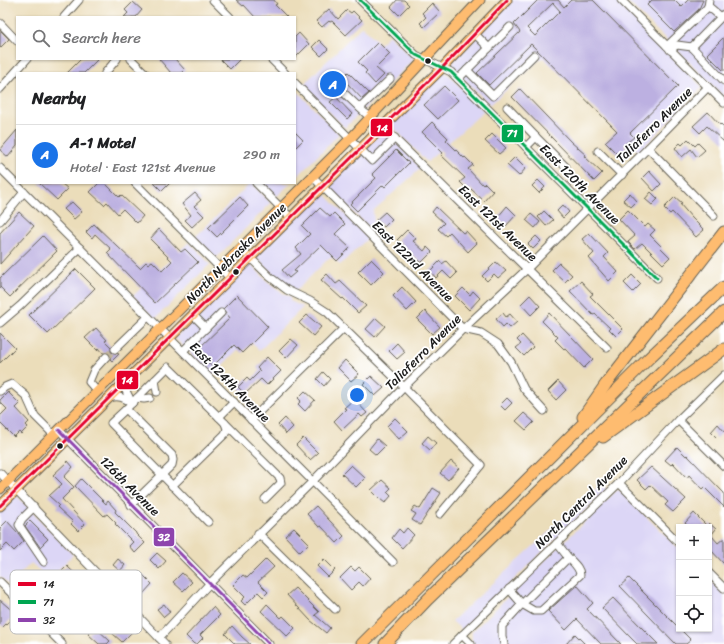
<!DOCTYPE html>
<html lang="en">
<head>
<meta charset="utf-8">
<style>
  body { margin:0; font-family:Sriracha,sans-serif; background:#f6f6f6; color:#202124 }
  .controls { position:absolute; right:12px; bottom:12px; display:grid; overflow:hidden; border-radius:0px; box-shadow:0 1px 3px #0004 }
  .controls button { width:36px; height:36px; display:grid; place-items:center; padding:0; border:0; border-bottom:1px solid #e0e0e0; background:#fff; color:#202124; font:20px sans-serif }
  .you { position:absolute; left:357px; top:395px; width:14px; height:14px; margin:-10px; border:3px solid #fff; border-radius:50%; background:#1a73e8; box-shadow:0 0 0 6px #1a73e833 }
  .badge { display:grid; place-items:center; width:26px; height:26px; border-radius:50%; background:#1a73e8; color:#fff; font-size:13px; font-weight:700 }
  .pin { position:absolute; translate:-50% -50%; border:2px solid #fff; box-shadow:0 1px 4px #0006 }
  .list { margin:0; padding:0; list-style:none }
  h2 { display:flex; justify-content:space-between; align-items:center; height:52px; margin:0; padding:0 16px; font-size:17px }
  h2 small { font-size:13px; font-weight:400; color:#757577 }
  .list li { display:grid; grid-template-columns:26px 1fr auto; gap:12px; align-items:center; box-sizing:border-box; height:60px; padding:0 16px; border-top:1px solid #e0e0e0 }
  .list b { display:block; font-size:15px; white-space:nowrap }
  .list p { margin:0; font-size:13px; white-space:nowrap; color:#757577 }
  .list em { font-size:13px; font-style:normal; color:#757577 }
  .icon { flex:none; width:22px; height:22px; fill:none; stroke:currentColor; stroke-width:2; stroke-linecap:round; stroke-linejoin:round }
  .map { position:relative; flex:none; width:724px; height:644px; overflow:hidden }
  .search { position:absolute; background:#fff; box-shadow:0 1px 3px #0004; left:16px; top:16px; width:280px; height:44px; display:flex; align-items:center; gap:10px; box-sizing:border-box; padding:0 14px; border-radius:0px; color:#757577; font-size:15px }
  .panel { position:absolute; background:#fff; box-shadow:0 1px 3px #0004; left:16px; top:72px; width:280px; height:112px; border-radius:0px }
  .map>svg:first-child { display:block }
  .built { fill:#dcd6f6 }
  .building { fill:#bcb0e1; fill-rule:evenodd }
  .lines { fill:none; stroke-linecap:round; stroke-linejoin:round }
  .minor-tunnel { stroke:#c2b69a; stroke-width:7; stroke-dasharray:7 3.5; stroke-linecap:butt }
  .minor-casing { stroke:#646053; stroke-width:9 }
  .major-casing { stroke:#646053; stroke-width:11 }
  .highway-casing { stroke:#646053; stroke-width:13 }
  .minor { stroke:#fff; stroke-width:7 }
  .major { stroke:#febc70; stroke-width:9 }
  .highway { stroke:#febc70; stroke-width:11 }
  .bus-1-casing { stroke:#fff; stroke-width:6 }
  .bus-2-casing { stroke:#fff; stroke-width:6 }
  .bus-3-casing { stroke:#fff; stroke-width:6 }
  .bus-1 { stroke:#e4002b; stroke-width:3 }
  .bus-2 { stroke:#00a651; stroke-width:3 }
  .bus-3 { stroke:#8e44ad; stroke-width:3 }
  .bus-dot { fill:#1c1c1c; stroke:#fff; stroke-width:1.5 }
  .labels { text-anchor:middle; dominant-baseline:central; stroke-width:3.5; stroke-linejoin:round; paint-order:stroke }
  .street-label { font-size:13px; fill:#1c1c1c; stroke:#fff }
  .key { fill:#fff; stroke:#bbb; stroke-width:1 }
  .key-label { font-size:11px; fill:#1c1c1c }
  .line-badge { stroke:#fff; stroke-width:1.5 }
  .badge-label { font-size:11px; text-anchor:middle; font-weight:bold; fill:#fff }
</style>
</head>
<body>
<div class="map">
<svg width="724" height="644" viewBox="0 0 724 644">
  <rect width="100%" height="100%" fill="#fff"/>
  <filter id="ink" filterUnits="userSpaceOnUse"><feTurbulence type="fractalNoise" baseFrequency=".025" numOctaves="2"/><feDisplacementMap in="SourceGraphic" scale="8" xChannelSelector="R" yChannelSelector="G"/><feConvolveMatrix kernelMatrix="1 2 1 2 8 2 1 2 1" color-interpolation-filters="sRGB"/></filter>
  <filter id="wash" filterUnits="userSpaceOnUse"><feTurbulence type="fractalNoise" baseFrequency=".012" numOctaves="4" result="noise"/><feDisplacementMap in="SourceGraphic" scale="16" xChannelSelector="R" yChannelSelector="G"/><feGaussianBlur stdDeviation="0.9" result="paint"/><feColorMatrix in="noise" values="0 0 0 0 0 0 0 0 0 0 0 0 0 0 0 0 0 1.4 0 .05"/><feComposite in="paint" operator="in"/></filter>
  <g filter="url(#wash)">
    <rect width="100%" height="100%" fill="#ebddba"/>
    <!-- built -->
    <g class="built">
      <polygon points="513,0 615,0 702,87 639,152 544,58 540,59 490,105 454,69 449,66"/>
      <polygon points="626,0 724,0 724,97 670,43"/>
      <polygon points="362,26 380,44 389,35 414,59 345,128 303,85"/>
      <polygon points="443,72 449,75 484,111 427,162 390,124"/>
      <polygon points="295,89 339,134 295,179"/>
      <polygon points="384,130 421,168 373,211 375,231 374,233 327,186"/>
      <polygon points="251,183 271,203 216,258 195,237"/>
      <polygon points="262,183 291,183 276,197"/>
      <polygon points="322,191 368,238 340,265 333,258 329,258 296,291 289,287 273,274 256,257"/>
      <polygon points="189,242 210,264 155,319 133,296"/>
      <polygon points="250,263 267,281 284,294 290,297 290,301 303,307 259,351 249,338 213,375 175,338"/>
      <polygon points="601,484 607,489 462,630 452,621"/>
      <polygon points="618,489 679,549 679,629 709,629 709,579 724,594 724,644 475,644 472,641 472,632"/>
      <polygon points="16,495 73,555 49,579 31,563 9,585 0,576 0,512"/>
    </g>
    <g id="blocks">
      <!-- building -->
      <g class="building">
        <polygon points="236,0 274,0 277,4 275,5 287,17 255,17 244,5 243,6"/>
        <polygon points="397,0 404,0 409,5 399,15 391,7"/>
        <path d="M538 0H558L564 7 571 0H593L678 86 630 133 634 137 624 145 627 148 619 156 605 142 617 131 531 44 489 85 477 73 520 32 514 24ZM553 3 560 11 535 36 527 28Z"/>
        <polygon points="652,0 674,0 681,7 688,0 703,0 699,9 674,32 647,5"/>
        <polygon points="133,2 142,10 136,17 124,17 128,13 125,10"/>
        <polygon points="432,3 440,12 424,27 420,23 426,17 422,13"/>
        <polygon points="329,9 338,19 347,10 351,13 353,11 362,20 346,35 332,21 330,22 329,21 322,27 316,21"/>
        <polygon points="0,30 9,39 0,48"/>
        <polygon points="299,33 309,44 295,58 295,37"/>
        <polygon points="724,37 724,71 707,54"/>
        <polygon points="319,40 328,49 321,56 312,47"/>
        <polygon points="378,42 390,54 376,68 384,75 375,84 365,73 367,71 358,62"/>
        <polygon points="81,59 98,59 84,73 67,73"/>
        <polygon points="159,59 175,59 185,70 182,73 171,73"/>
        <polygon points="220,59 240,59 230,69"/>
        <polygon points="348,72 369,93 362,99 347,83 344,87 339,89 337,94 323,80 328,75 337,83"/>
        <polygon points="444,86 458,100 438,119 424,105"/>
        <polygon points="520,89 571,142 586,155 584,156 602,173 594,181 512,97"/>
        <polygon points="336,97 352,114 347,119 330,102"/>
        <polygon points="708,112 720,125 721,124 724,127 724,142 707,126 700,133 693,126"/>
        <polygon points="432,122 448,138 446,140 464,158 465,157 473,165 468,169 483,185 485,183 493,191 484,201 471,189 469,191 460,182 465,178 441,155 443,153 422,132"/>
        <polygon points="17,130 17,146 8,157 0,150"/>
        <polygon points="295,132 303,140 295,148"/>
        <polygon points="492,134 506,148 499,154 485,141"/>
        <polygon points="688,139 695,146 698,143 705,150 697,157 691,149 682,157 675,148 680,143 682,145"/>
        <polygon points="396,150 409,163 385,187 383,185 357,211 350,204 376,178 372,174"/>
        <polygon points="515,157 526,168 519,176 507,165"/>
        <polygon points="649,171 661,184 654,191 642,178"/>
        <polygon points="538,180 545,187 539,193 532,186"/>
        <polygon points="39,183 61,183 68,189 57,200"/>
        <polygon points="99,183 105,183 119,197 121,195 143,216 137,223 123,209 118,214 107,202 104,205 90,192"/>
        <polygon points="154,183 170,183 162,191"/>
        <polygon points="651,192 658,199 652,205 645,199"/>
        <polygon points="195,193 201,200 194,206 204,216 192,227 185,220 191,215 182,204"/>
        <polygon points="630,193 637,201 631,207 623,200"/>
        <polygon points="240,197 248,206 217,237 208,228"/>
        <polygon points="675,197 682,203 680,204 692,218 704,230 696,237 672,212 670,214 664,208"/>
        <polygon points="72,202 82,212 74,219 64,209"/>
        <polygon points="563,205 569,212 563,218 557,211"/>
        <polygon points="507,206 516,215 506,226 497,218"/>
        <polygon points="436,207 463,233 466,231 477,243 468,252 450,232 446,236 438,229 444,223 432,212"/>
        <polygon points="320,208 330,217 334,213 345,224 335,234 350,248 337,261 321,245 294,271 296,272 289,278 282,270 301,254 296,248 310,234 302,226"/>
        <polygon points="628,210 645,227 648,224 655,230 650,235 662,247 661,248 670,257 663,264 642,243 635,249 628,242 635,236 619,219"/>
        <polygon points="544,211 553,220 546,226 538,217"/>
        <polygon points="19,212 34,226 0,264 0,233"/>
        <polygon points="385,212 392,219 384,227 376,220"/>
        <polygon points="531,214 540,222 535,228 526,220"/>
        <polygon points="94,224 140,268 146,262 148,264 152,261 162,271 172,261 150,239 159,229 181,252 185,249 198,262 155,303 107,253 111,249 95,234 92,238 86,232"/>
        <polygon points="407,230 416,239 413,241 424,251 427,247 432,252 421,263 397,240"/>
        <polygon points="589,233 608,253 604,257 618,272 609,281 589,258 594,253 582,239"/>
        <polygon points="43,236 57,251 10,297 0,287 0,278"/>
        <polygon points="536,236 541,241 533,249 528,244"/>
        <polygon points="371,259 384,272 371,285 358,272"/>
        <polygon points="440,261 442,264 446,261 457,273 451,279 443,271 436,278 430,271"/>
        <polygon points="496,262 506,271 498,278 494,274 487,281 482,276"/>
        <polygon points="559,263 572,275 565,282 552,270"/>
        <polygon points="76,269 95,288 48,334 29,315"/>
        <polygon points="327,274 336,284 340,281 366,306 358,313 343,298 342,299 321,280"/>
        <polygon points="632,275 641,284 633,292 624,283"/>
        <polygon points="581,281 593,294 590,296 623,329 616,336 609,329 610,328 595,314 593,315 570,291"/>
        <polygon points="402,287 416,302 407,311 393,296"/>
        <polygon points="463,288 470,295 473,291 480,298 469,310 455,296"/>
        <polygon points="237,295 268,327 242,353 234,345 212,367 197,350 230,318 223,309"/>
        <polygon points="530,295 540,306 531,315 521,304"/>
        <polygon points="425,311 440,327 432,334 417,319"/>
        <polygon points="503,313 506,317 510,314 517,322 510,328 506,324 503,327 496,319"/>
        <polygon points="549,313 593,359 584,368 565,348 564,349 555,340 558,337 542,321"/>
        <polygon points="307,315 321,327 313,336 299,323"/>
        <polygon points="376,318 385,326 375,337 366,329"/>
        <polygon points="96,328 107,340 105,341 111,347 111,352 119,354 112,361 110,359 111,356 109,353 103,353 99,348 97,350 85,338"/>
        <polygon points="0,333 15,348 0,363"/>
        <polygon points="522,335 533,347 524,356 516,348 521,344 517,340"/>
        <polygon points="291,339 298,345 286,358 279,351"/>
        <polygon points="397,343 405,352 397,359 389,351"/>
        <polygon points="267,357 281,371 267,385 261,379 245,394 238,387 247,378 250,381 260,371 257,368"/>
        <polygon points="345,360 359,374 351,381 338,368"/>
        <polygon points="323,372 330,379 324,386 317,379"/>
        <polygon points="371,376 384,388 375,396 363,384"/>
        <polygon points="558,381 566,390 556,400 548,391"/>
        <polygon points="305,391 315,400 305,411 298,404 301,401 298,398"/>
        <polygon points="8,392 20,404 16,408 29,422 26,425 28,427 21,434 19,432 14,437 0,423 0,416 7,409 0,402 0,400"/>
        <polygon points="507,398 512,403 505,410 500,405"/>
        <polygon points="354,399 367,413 362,417 359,414 342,430 334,421 346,409 344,408"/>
        <polygon points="524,413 534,422 526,430 516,421"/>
        <polygon points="285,418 293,427 286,434 278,425"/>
        <polygon points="395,418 408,431 399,439 387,426"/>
        <polygon points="718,424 724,431 717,438 711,432"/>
        <polygon points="428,436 436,443 430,450 422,443"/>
        <polygon points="303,438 318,453 310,460 296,445"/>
        <polygon points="377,439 385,446 376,455 369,449"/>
        <polygon points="677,447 686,456 687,455 724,493 724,507 704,487 702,489 689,475 687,478 673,463 671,465 665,460"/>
        <polygon points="68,461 73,467 64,477 74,487 62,499 85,524 78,531 71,524 73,522 57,507 59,505 49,496 62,484 53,475"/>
        <polygon points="451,461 459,468 448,480 440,473"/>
        <polygon points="351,465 365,478 356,487 342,474"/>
        <polygon points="651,467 686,499 673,512 665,505 668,502 650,485 646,489 637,480"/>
        <polygon points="81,479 106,504 108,501 116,510 115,512 136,533 136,534 145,543 135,553 129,546 133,542 115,524 116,523 107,514 104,516 75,486"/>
        <polygon points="382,480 391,488 387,492 391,496 385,503 380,499 371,490"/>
        <polygon points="433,488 441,493 420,525 412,520 416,514 411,511 415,506 420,509"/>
        <polygon points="316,506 344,536 337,543 321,526 319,527 307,514"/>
        <polygon points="694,513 708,527 688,527 685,523"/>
        <polygon points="7,521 18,533 24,541 14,551 7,544 0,551 0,528"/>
        <polygon points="30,521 48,539 40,547 25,526"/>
        <polygon points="709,523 716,529 711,535 718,543 724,538 724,564 709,548"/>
        <polygon points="294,528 309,543 300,552 285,536"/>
        <polygon points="407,528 414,535 402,548 392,538 399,529 403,533"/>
        <polygon points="157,553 166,561 159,569 150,560"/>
        <polygon points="118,559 125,565 120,571 113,565"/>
        <polygon points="266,559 274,567 258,582 268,592 263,597 258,592 245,605 241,601 245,597 233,585 243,575 247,578"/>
        <polygon points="324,559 335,570 328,577 317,566"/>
        <polygon points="67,566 101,599 99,601 121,623 124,620 134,630 122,642 112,633 115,630 104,619 101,623 97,619 100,615 92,608 91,609 80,597 77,600 68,590 72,586 60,573"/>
        <polygon points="351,567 355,571 359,567 370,578 363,586 359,582 351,590 340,578"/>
        <polygon points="182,573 192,582 183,591 173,582"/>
        <polygon points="142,574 152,584 143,594 132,583"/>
        <polygon points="629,578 691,640 686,644 676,644 620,586"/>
        <polygon points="577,585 593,603 587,609 621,644 601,644 577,619 566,630 548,611"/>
        <polygon points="295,588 319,612 315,615 330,628 326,633 310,620 287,595"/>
        <polygon points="613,598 642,628 658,644 637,644 631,638 602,608"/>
        <polygon points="0,600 16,614 3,627 0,624"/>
        <polygon points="164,604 170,612 164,617 157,609"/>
        <polygon points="267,604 281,618 283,616 295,628 287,636 261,611"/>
        <polygon points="213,607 220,615 200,635 203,638 197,644 194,644 186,636"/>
        <polygon points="232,626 242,637 250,644 235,644 225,634"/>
        <polygon points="95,627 110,641 107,644 99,644 88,634"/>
        <polygon points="575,634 585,644 566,644"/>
      </g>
    </g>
  </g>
  <g filter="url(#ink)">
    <use href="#blocks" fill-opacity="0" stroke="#646053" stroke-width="1"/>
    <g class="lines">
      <!-- minor-tunnel -->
      <polyline class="minor-tunnel" points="106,357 115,349"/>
      <!-- minor casing -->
      <g class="minor-casing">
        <g id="minor">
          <polyline points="213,0 230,17"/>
          <polyline points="360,0 416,55 451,72 657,278"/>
          <polyline points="621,0 724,103"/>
          <polyline points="708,6 721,17"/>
          <polyline points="64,17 79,0"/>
          <polyline points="0,23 17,41"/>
          <polyline points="475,34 489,48"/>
          <polyline points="667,46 708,7 709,0"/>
          <polyline points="692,47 724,81"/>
          <polyline points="670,50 677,45 692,47 724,14"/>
          <polyline points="131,59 145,73"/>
          <polyline points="271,59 285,73"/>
          <polyline points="467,70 493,96 534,55"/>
          <polyline points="105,73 117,59"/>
          <polyline points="458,79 510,27"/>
          <polyline points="295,83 372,161 395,138"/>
          <polyline points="0,89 27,59"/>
          <polyline points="343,92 365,113 371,117 387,131 607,348"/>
          <polyline points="507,107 536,137 526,147"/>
          <polyline points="360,108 390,79"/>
          <polyline points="536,137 566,167"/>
          <polyline points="648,148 714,216"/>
          <polyline points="598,151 622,175"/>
          <polyline points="0,168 393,562"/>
          <polyline points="313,177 463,329 481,333 498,344 511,362 524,389 544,411"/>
          <polyline points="135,183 230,278"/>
          <polyline points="256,183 290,217"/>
          <polyline points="0,221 24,192"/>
          <polyline points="241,249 270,277 287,290 310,301 327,312 404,387 481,465 440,514"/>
          <polyline points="193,315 206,328"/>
          <polyline points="0,323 20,306 80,248"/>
          <polyline points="115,349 148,317"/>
          <polyline points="183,351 221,313"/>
          <polyline points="155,380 157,392"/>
          <polyline points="126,382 126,391 132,403"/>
          <polyline points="0,391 5,387 12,384 26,396 35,416 54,435"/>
          <polyline points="97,391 89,382 94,370 106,357"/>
          <path d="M110 398C119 395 124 398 132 403"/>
          <polyline points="137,398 144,399 150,398"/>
          <polyline points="126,409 168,367 219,417 234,402"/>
          <polyline points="219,417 280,478 281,483 265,499"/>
          <polyline points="251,420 344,328"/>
          <polyline points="678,420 724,466"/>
          <polyline points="59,430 269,644"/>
          <polyline points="0,473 165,644"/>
          <polyline points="619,483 679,543"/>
          <polyline points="172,486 225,434 227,429 225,423"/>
          <polyline points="131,505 172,465 173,460 172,455 126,409 111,423 208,522"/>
          <polyline points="34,507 22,519 19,525 44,562"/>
          <polyline points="258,533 335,609"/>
          <path d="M557 543 567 556 566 560 522 604 534 611H541L580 575C580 567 572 562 567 556"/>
          <polyline points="709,573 724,588"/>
          <polyline points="0,582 62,644"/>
          <polyline points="462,635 471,644"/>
          <polyline points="159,638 209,584 312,482 404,387 463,329 527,269 648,148 708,87"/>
          <polyline points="453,644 619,483 678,420 724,375"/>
          <polyline points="504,644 502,636 502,626 522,604 509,589"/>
        </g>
      </g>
      <!-- major casing -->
      <g class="major-casing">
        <g id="major">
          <polyline points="0,489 350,139 480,0"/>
          <polyline points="0,506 443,67 507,0"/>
        </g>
      </g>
      <!-- highway casing -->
      <g class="highway-casing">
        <g id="highway">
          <polyline points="583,417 606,384 724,232"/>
          <polyline points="603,437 724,349"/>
          <polyline points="362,644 649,358 724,287"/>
          <polyline points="385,644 428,599 724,312"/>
        </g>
      </g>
      <!-- minor -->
      <use href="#minor" class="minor"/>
      <!-- major -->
      <use href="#major" class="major"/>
      <!-- highway -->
      <use href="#highway" class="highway"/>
      <!-- bus-1 casing -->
      <g class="bus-1-casing">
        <polyline id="bus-1" points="0,506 443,67 507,0"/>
      </g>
      <!-- bus-2 casing -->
      <g class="bus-2-casing">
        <polyline id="bus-2" points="360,0 416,55 451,72 657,278"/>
      </g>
      <!-- bus-3 casing -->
      <g class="bus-3-casing">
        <polyline id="bus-3" points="59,430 269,644"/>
      </g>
      <!-- bus-1 -->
      <use href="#bus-1" class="bus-1"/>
      <!-- bus-2 -->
      <use href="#bus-2" class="bus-2"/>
      <!-- bus-3 -->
      <use href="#bus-3" class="bus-3"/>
    </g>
  </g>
  <!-- markers -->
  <g class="bus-dot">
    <circle cx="428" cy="61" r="3.5"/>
    <circle cx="236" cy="272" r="3.5"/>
    <circle cx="60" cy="446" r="3.5"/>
  </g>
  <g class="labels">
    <!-- street labels -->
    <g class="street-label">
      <text transform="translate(654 125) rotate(-45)">Taliaferro Avenue</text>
      <text transform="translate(580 184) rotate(45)">East 120th Avenue</text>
      <text transform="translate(498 223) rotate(44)">East 121st Avenue</text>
      <text transform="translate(236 253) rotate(-45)">North Nebraska Avenue</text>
      <text transform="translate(413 261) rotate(45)">East 122nd Avenue</text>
      <text transform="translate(423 352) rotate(-45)">Taliaferro Avenue</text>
      <text transform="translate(230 382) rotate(45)">East 124th Avenue</text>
      <text transform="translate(130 486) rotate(45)">126th Avenue</text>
      <text transform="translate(581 502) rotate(-45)">North Central Avenue</text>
    </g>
  </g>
  <!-- legend -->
  <rect x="10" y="570" width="132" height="64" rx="6" class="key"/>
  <rect x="18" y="582" width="18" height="4" fill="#e4002b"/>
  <rect x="18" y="600" width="18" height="4" fill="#00a651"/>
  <rect x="18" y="618" width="18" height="4" fill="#8e44ad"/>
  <g class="key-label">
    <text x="43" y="588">14</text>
    <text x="43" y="606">71</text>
    <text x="43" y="624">32</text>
  </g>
  <g class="line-badge">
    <rect x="370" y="118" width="23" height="19" rx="4" fill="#e4002b"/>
    <rect x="501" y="124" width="23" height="19" rx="4" fill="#00a651"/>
    <rect x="116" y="370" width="23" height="20" rx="4" fill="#e4002b"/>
    <rect x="153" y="527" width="22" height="20" rx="4" fill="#8e44ad"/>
  </g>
  <g class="badge-label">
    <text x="382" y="132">14</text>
    <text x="512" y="137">71</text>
    <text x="127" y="384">14</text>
    <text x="164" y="541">32</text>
  </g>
</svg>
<div class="controls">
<button>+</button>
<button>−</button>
<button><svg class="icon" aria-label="locate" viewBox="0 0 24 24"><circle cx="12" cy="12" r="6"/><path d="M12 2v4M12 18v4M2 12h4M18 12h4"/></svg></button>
</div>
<div class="you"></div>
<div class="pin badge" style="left:333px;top:84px">A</div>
<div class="search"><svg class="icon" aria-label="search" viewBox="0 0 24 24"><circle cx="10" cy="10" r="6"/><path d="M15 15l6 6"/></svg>Search here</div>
<section class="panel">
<h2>Nearby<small></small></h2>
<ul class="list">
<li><span class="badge">A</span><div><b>A-1 Motel</b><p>Hotel · East 121st Avenue</p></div><em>290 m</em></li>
</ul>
</section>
</div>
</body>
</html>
